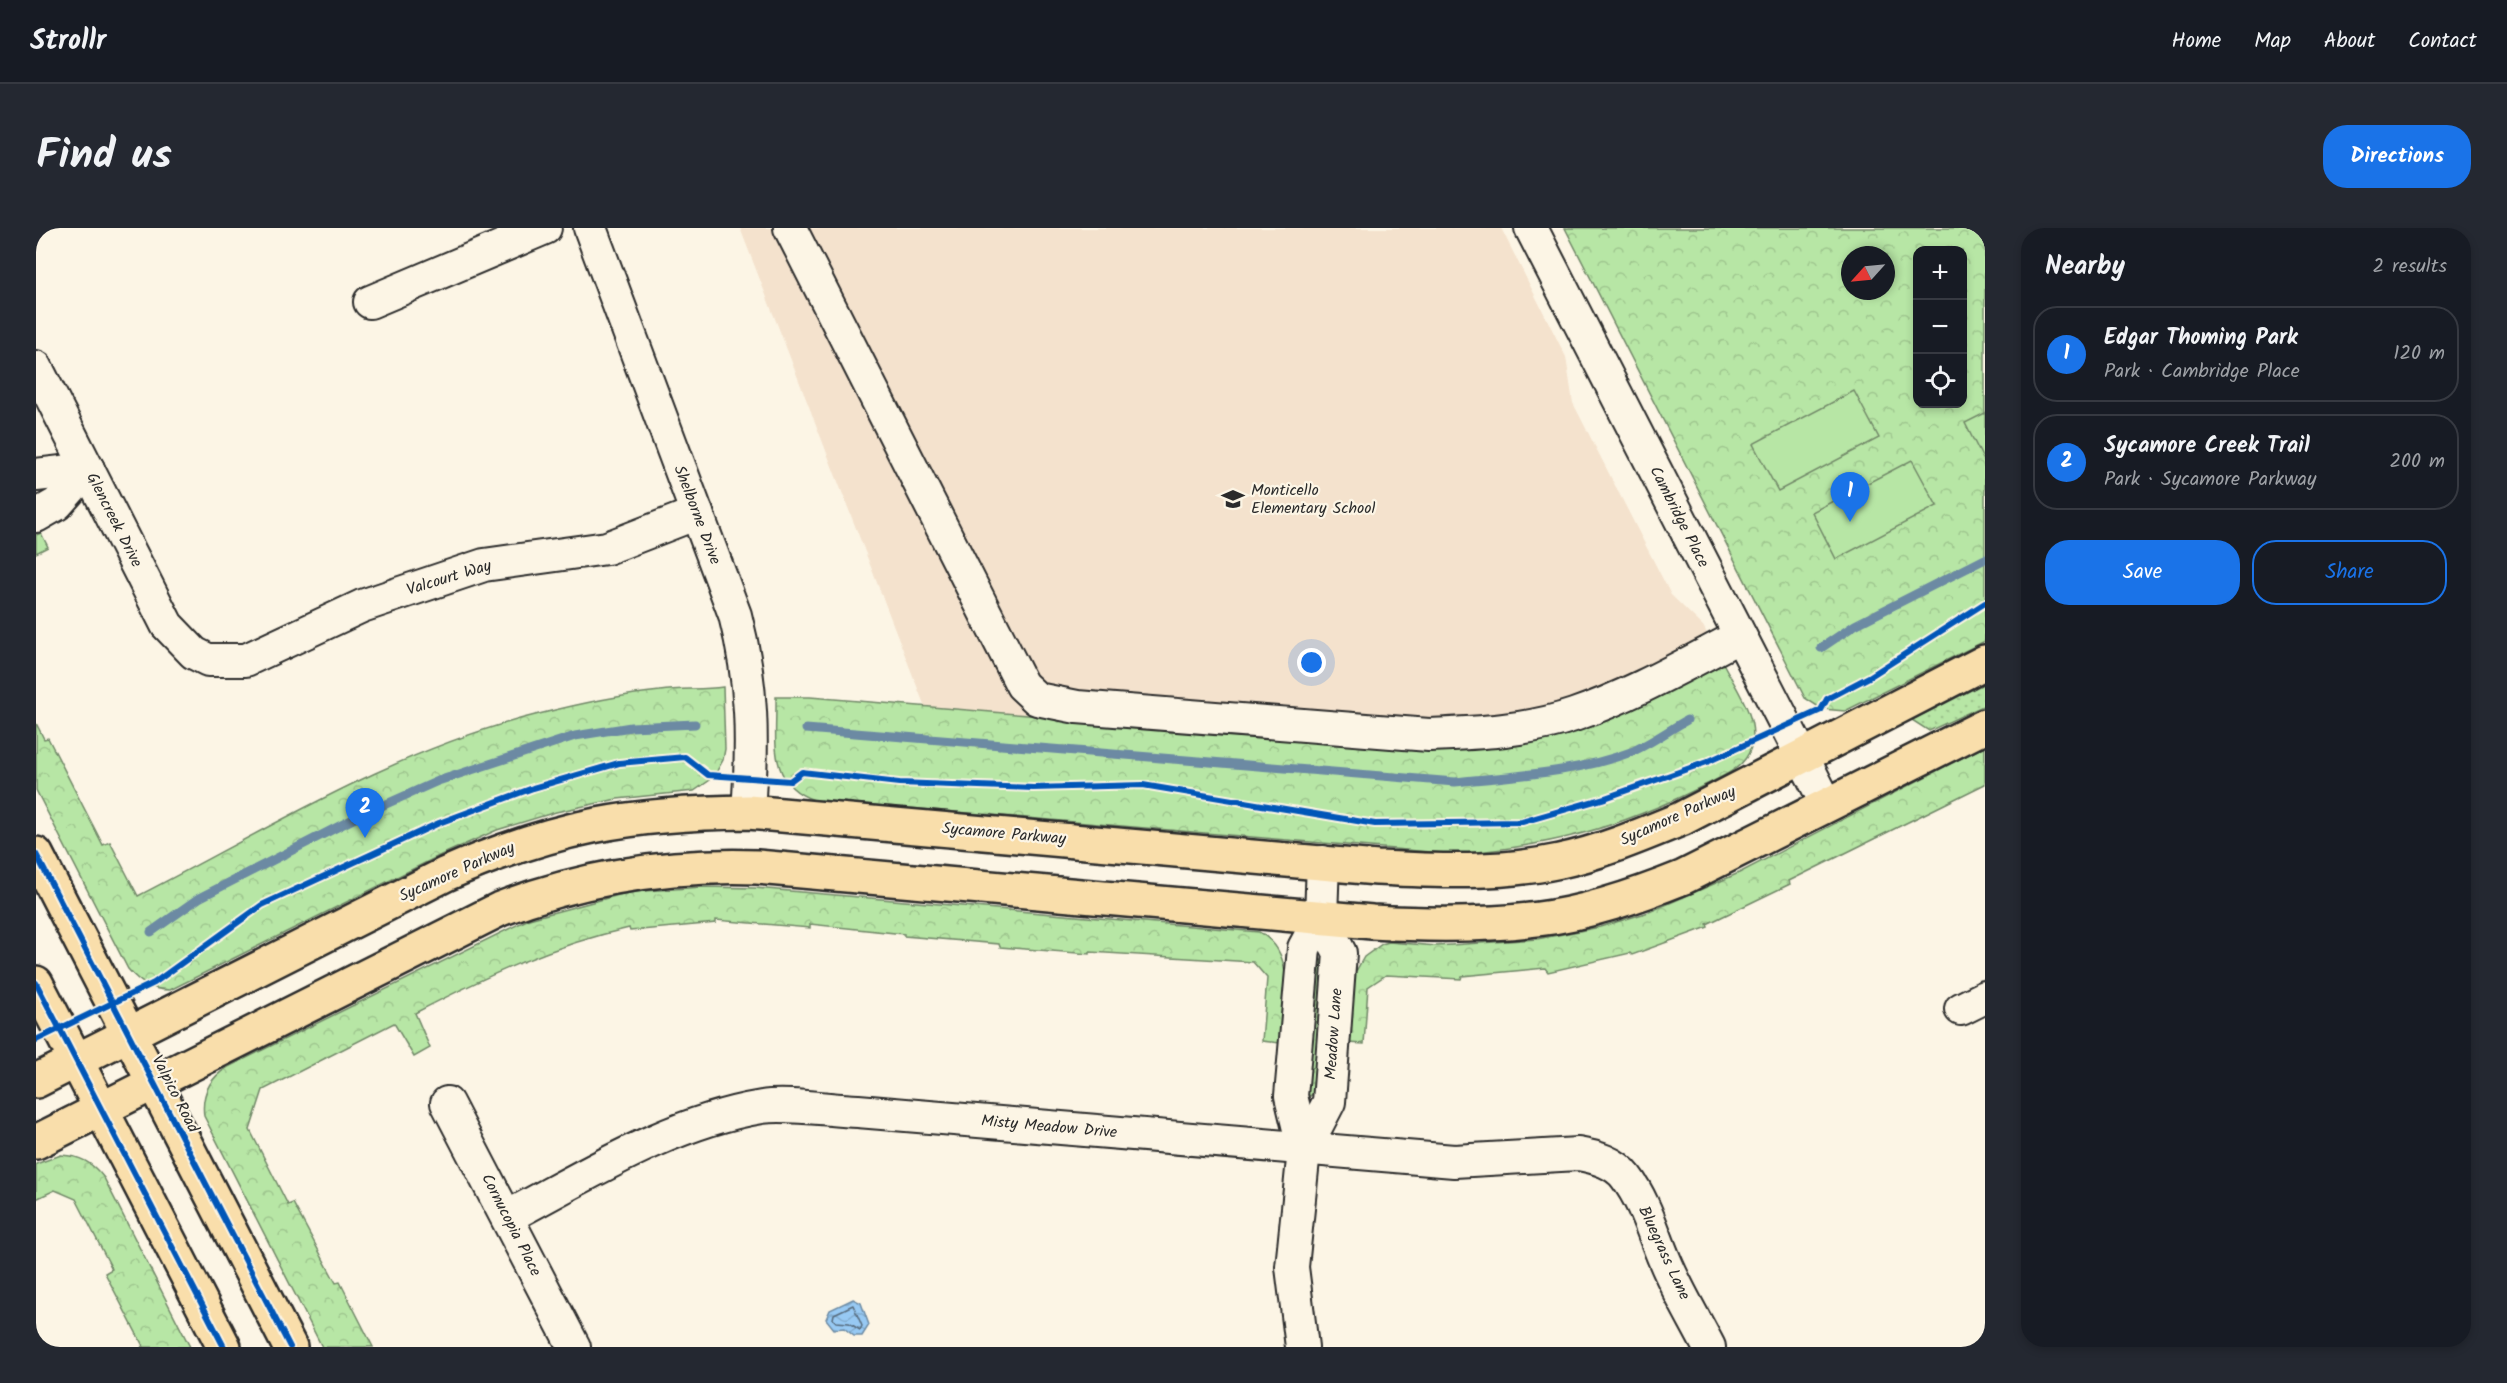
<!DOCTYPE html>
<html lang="en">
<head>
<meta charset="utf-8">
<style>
  body { margin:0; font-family:Kalam,sans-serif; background:#242831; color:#f1f3f6 }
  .controls { position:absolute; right:18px; top:18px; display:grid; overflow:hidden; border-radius:12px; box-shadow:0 3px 9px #0003 }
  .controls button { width:54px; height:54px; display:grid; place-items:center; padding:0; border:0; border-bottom:2px solid #363941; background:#171b24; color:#f1f3f6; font:30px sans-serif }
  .compass { position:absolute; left:1805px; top:18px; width:54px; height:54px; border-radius:50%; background:#171b24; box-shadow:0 3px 9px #0003; rotate:243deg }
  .you { position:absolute; left:1276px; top:435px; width:21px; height:21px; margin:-15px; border:4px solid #fff; border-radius:50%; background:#1a73e8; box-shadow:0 0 0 9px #1a73e833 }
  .badge { display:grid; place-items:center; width:39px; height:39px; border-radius:50%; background:#1a73e8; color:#fff; font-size:20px; font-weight:700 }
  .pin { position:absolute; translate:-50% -50px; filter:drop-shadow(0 2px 3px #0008) }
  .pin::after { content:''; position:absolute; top:32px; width:21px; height:18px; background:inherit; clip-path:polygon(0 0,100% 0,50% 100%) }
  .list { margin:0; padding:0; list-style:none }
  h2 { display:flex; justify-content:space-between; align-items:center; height:78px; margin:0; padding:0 24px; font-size:26px }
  h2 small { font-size:20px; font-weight:400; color:#9ea1a6 }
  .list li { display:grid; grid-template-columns:39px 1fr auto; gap:18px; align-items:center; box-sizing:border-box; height:96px; margin:0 12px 12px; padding:0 12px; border:2px solid #363941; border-radius:24px }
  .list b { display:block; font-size:22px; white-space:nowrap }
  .list p { margin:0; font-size:20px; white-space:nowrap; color:#9ea1a6 }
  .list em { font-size:20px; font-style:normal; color:#9ea1a6 }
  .actions { display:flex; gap:12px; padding:18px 24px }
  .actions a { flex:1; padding:14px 0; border:2px solid #1a73e8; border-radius:24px; text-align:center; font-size:21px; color:#1a73e8 }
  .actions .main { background:#1a73e8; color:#fff }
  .icon { flex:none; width:33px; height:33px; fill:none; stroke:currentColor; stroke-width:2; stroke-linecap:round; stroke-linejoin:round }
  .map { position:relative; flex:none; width:1949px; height:1119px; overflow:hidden; border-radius:24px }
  header { display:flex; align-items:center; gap:36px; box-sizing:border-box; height:84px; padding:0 30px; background:#171b24; border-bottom:2px solid #363941 }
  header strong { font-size:28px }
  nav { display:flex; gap:33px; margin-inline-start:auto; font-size:21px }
  .intro { display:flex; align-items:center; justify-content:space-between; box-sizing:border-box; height:144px; padding:0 36px }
  h1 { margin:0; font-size:42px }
  .button { padding:15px 27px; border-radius:24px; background:#1a73e8; color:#fff; font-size:21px; font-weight:700 }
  main { display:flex; gap:36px; padding:0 36px }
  aside { flex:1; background:#171b24; border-radius:24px; box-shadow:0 3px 9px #0003 }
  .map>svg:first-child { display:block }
  .built { fill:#f4e2cd }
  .grass { fill:url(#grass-dots); stroke:#718868; stroke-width:1.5 }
  .park { fill:url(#park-crowns); stroke:#718868; stroke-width:1.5; fill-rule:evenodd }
  .pitch { fill:#b7e6a5; stroke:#718868; stroke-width:1.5 }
  .water { fill:url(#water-waves); stroke:#6c8aa3; stroke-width:1.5 }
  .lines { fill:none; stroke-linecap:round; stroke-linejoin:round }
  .shore { stroke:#566a7b; stroke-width:1.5 }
  .stream { stroke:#6c8aa3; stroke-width:9 }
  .minor-casing { stroke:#2b2b2b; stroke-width:36 }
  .major-casing { stroke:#2b2b2b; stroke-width:38 }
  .minor { stroke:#fcf5e5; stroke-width:32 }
  .major { stroke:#f9deab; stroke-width:33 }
  .cycleway-casing { stroke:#fcf5e5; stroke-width:10 }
  .cycleway { stroke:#0057b8; stroke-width:6 }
  .labels { text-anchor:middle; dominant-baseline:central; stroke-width:4.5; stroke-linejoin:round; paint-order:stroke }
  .poi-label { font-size:16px; fill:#2b2b2b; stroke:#fcf5e5; text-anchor:start }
  .street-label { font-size:16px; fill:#2b2b2b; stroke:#fcf5e5 }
</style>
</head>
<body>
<header>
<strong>Strollr</strong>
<nav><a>Home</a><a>Map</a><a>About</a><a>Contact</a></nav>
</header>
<div class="intro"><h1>Find us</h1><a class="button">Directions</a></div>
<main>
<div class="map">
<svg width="1949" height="1119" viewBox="0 0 1949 1119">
  <defs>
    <pattern id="grass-dots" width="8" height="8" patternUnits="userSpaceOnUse" patternTransform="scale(1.5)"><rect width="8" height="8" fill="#b7e6a5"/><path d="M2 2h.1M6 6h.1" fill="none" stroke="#9ec58e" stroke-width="1.8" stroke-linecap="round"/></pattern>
    <pattern id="park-crowns" width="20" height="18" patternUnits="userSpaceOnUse" patternTransform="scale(1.5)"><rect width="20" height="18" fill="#b7e6a5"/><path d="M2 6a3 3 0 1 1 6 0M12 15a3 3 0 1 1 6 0" fill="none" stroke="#9ec58e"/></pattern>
    <pattern id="water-waves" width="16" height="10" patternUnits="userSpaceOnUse" patternTransform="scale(1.5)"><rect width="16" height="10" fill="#97c9f3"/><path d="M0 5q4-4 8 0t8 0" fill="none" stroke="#82add0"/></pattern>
  </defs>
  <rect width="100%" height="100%" fill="#fcf5e5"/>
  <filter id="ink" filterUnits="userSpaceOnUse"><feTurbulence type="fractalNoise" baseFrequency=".0167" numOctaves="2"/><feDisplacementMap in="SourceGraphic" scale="12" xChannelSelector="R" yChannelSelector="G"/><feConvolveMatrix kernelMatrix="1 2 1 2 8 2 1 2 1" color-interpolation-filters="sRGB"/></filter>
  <g filter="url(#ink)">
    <!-- built -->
    <polygon class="built" points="704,0 1465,0 1530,129 1537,175 1635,367 1667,398 1687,435 1587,484 1541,503 1492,515 1444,520 1391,520 889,479"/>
    <!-- grass -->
    <g class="grass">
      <polygon points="1949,455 1949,477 1893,503 1876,492"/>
      <polygon points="1285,732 1289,734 1280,863 1274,868 1271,866 1281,734"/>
    </g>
    <!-- park -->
    <g class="park">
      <path d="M1529 0H1949V413L1809 483 1786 481 1769 470ZM1882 22H1926V176H1882ZM1814 27H1850V63H1814Z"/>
      <polygon points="5,305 12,319 0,325 0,307"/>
      <path d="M1687 435C1699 459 1724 491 1715 519 1709 541 1685 549 1667 558 1582 601 1511 619 1418 626L778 572C730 556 741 510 740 469H774L1391 520C1425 520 1459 520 1492 515 1562 502 1624 466 1687 435Z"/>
      <path d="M687 459 689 521 687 532 677 550 658 563 581 571 520 584 461 602 405 627 134 762C115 762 104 755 92 741L0 562V495L8 511 12 510 67 617 74 614 102 668C232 601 360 521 503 486 542 476 584 467 624 463 645 460 666 462 687 459Z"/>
      <polygon points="1949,518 1949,556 1753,653 1754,656 1671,696 1672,699 1596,727 1594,725 1512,744 1509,740 1426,748 1425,751 1350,747 1332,759 1328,816 1312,815 1319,745 1328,729 1346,716 1353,714 1401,718 1501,711 1564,699 1613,684 1703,645"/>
      <path d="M667 659 719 660 1223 704C1263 726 1247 777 1244 815L1226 813 1231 750 1217 734 1054 724V726L964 719 963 716 868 708V706L774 696V700L680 692V695L594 703 593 700C516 717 448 749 379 785L394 820 378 829 358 795 227 862 214 902 252 977 257 975 300 1055 304 1054 337 1119H286L168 888C165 866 174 850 192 839L493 691 594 664Z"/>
      <path d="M25 927C44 928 56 934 68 950L154 1119H105L107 1118 69 1045 76 1041 40 971 19 962 0 971V936Z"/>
    </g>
    <!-- pitch -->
    <g class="pitch">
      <polygon points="1818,163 1843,210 1742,263 1717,216"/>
      <polygon points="1949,185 1949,235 1929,195"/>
      <polygon points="1876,232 1901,278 1800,331 1776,284"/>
    </g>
    <!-- water -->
    <polygon class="water" points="817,1071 825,1075 833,1097 826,1108 818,1108 808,1100 798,1101 790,1091 794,1082"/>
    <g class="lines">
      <!-- shore -->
      <polygon class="shore" points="817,1077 826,1098 824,1102 813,1095 800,1094 797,1091 798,1086"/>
      <!-- stream -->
      <g class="stream">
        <polyline points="1785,420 1819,397 1949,331"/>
        <path d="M770 501 1419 554C1477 548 1540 545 1595 524 1614 516 1633 502 1651 492"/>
        <polyline points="115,704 163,670 321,589 402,553 539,508 595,499 659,496"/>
      </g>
      <!-- minor casing -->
      <g class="minor-casing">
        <g id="minor">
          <path d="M554 0 699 387C717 456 717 514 712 584"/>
          <path d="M754 0 986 457 1001 471 1041 479 1393 507C1442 505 1491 503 1538 487 1596 467 1650 436 1704 408"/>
          <polyline points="1495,0 1791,577"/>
          <polyline points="334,74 509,0"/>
          <polyline points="0,139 131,397 158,425 172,432 210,432 326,378 448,337 571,320 661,285"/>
          <polyline points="0,247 52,241"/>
          <polyline points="0,288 21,276 52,241"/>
          <polyline points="1925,781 1949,769"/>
          <polyline points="411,875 538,1119"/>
          <polyline points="1268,922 1293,874 1304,725 1285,689"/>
          <path d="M471 989C551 947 634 894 726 879 751 875 794 882 822 883L1418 933 1542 926C1560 929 1579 934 1590 949 1609 974 1617 1005 1629 1033 1641 1062 1658 1090 1673 1119"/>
          <polyline points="1266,1119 1256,1039 1268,922 1255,868 1268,720 1285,689 1287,634"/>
        </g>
      </g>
      <!-- major casing -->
      <g class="major-casing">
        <g id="major">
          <polyline points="0,626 254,1119"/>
          <polyline points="0,755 188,1119"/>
          <path d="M0 853 410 646C517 599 595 585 712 584L1341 640C1402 643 1464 646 1524 633 1566 624 1606 607 1645 591L1949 434"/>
          <path d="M0 914 464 681C548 649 632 636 721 639L1336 694C1391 697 1447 698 1502 691 1552 685 1601 668 1648 649L1949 498"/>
        </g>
      </g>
      <!-- minor -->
      <use href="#minor" class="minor"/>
      <!-- major -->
      <use href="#major" class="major"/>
      <!-- cycleway casing -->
      <g class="cycleway-casing">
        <g id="cycleway">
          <polyline points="0,626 254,1119"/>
          <polyline points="0,755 188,1119"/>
          <polyline points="0,812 118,755 226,677 403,595 497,560 583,535 649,529 672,547 754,553 766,544 863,555 997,560 1107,557 1339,596 1486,594 1569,570 1671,534 1785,482 1791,471 1833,449 1949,375"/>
        </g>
      </g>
      <!-- cycleway -->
      <use href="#cycleway" class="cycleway"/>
    </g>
  </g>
  <!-- icons -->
  <defs>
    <g id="school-bare" transform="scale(1.8)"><path d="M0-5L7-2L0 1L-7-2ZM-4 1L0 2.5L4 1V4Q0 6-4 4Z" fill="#2b2b2b" stroke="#fcf5e5" stroke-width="2.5" paint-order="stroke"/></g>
  </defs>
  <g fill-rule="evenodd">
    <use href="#school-bare" x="1197" y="271"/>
  </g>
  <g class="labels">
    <!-- poi labels -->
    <g class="poi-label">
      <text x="1215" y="262">Monticello<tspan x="1215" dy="18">Elementary School</tspan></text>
    </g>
    <!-- street labels -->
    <g class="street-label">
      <text transform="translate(661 287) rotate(69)">Shelborne Drive</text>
      <text transform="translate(1643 289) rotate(63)">Cambridge Place</text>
      <text transform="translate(78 292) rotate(63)">Glencreek Drive</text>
      <text transform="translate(413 350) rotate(-17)">Valcourt Way</text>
      <text transform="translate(1642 588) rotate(-24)">Sycamore Parkway</text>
      <text transform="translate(968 606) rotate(5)">Sycamore Parkway</text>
      <text transform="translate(421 644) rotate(-24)">Sycamore Parkway</text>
      <text transform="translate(1298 806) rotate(-86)">Meadow Lane</text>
      <text transform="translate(139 866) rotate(63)">Valpico Road</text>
      <text transform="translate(1013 899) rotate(5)">Misty Meadow Drive</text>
      <text transform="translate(475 997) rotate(63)">Cornucopia Place</text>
      <text transform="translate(1628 1025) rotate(65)">Bluegrass Lane</text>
    </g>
  </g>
</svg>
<div class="controls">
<button>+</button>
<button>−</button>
<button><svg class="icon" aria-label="locate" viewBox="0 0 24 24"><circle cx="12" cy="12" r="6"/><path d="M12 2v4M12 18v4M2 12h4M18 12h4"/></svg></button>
</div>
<svg class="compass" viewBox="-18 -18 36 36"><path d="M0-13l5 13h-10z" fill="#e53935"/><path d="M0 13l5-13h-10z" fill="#9ea1a6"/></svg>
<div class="you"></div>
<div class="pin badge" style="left:1814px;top:294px">1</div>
<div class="pin badge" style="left:329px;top:610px">2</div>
</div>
<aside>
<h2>Nearby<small>2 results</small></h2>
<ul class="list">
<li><span class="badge">1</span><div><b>Edgar Thoming Park</b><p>Park · Cambridge Place</p></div><em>120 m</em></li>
<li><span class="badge">2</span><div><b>Sycamore Creek Trail</b><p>Park · Sycamore Parkway</p></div><em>200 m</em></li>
</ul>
<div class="actions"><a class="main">Save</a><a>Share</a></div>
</aside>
</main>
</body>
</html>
